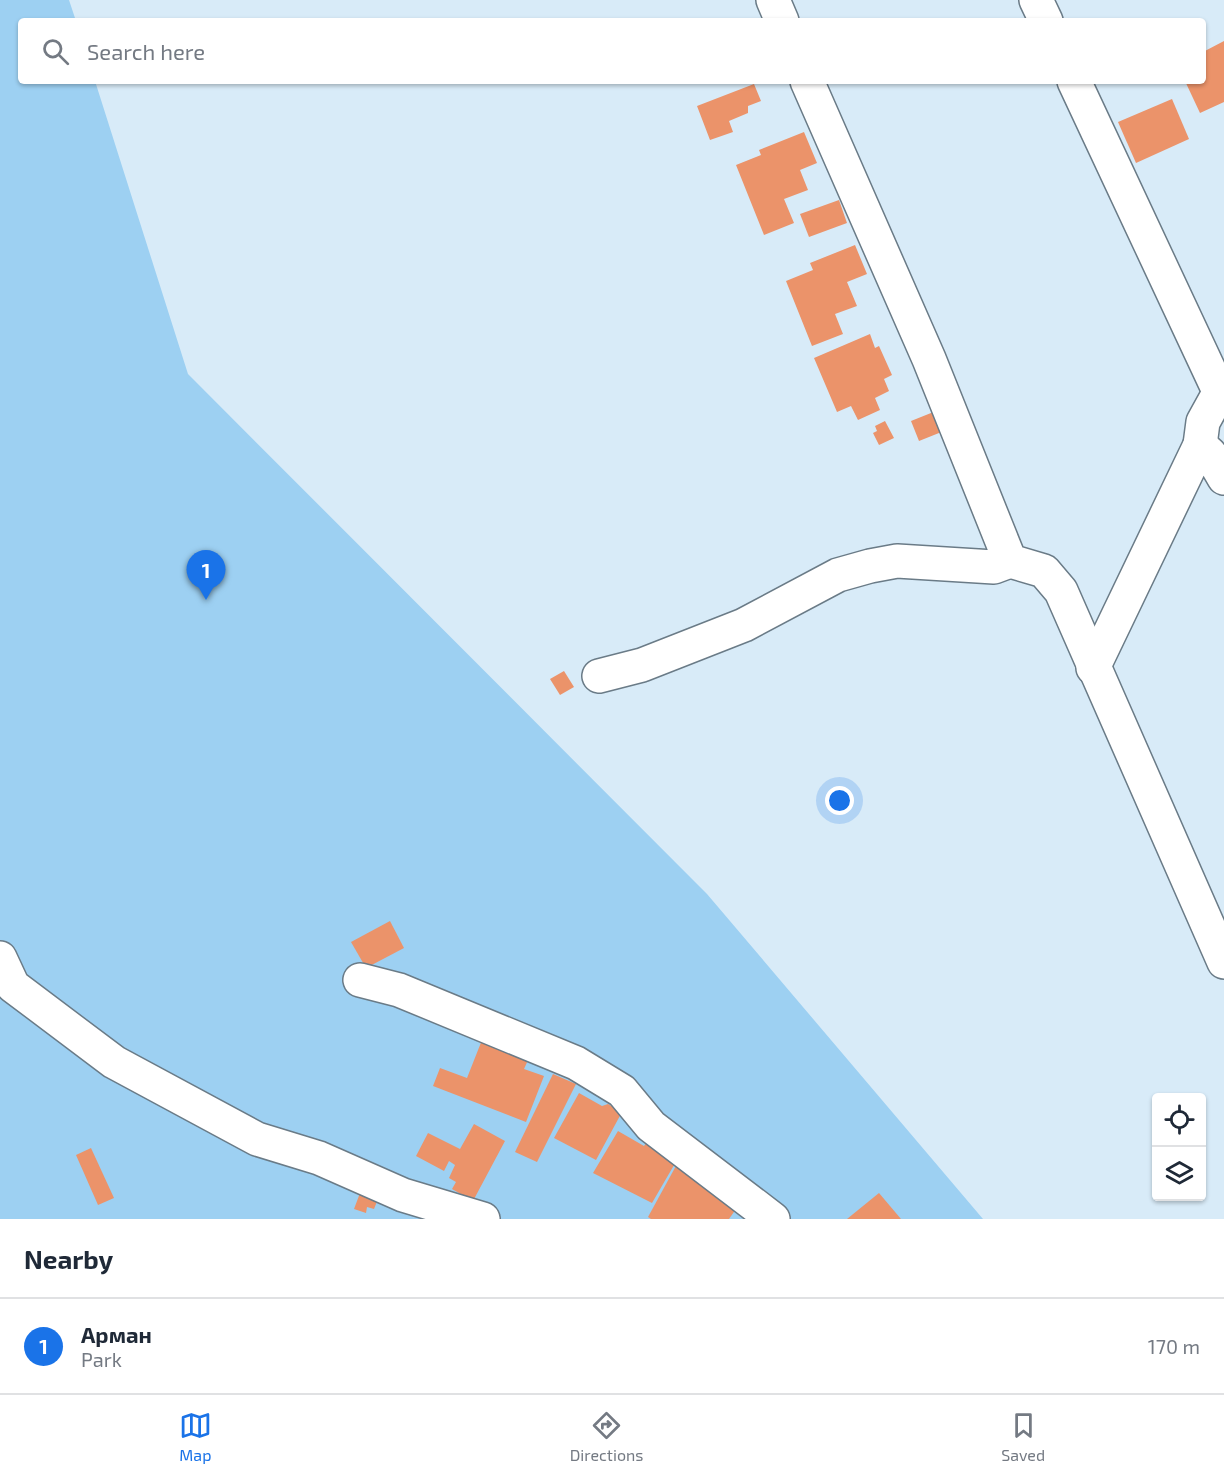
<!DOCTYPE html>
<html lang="en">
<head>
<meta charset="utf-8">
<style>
  body { margin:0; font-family:"Exo 2",sans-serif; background:#f6f6f7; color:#1f2937 }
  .controls { position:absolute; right:18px; bottom:18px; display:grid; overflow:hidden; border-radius:6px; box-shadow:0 2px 4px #0004 }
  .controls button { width:54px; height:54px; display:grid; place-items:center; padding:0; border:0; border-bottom:2px solid #e0e1e3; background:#fff; color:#1f2937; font:30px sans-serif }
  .you { position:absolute; left:840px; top:801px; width:21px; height:21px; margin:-15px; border:4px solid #fff; border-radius:50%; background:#1a73e8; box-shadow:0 0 0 9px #1a73e833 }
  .badge { display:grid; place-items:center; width:39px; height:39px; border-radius:50%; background:#1a73e8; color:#fff; font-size:20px; font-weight:700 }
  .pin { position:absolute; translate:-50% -50px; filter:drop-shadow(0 2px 3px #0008) }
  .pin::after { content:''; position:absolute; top:32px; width:21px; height:18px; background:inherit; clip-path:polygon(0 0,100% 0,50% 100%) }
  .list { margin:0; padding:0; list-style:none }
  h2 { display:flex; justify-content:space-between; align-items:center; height:78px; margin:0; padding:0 24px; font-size:26px }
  h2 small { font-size:20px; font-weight:400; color:#747a83 }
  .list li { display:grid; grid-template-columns:39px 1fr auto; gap:18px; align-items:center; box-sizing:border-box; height:96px; padding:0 24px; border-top:2px solid #e0e1e3 }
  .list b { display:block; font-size:22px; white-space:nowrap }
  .list p { margin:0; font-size:20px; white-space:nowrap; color:#747a83 }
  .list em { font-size:20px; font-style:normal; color:#747a83 }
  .icon { flex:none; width:33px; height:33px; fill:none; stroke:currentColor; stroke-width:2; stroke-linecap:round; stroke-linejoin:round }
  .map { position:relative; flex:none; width:1224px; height:1219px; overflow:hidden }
  .search { position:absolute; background:#fff; box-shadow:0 2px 4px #0004; left:18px; right:18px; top:18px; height:66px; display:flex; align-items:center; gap:15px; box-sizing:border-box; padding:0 21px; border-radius:6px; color:#747a83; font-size:22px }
  .sheet { height:174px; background:#fff }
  nav { display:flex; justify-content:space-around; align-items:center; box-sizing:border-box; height:84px; border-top:2px solid #e0e1e3; background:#fff; font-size:16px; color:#747a83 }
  nav a { display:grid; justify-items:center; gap:3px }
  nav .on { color:#1a73e8 }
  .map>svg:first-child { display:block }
  .green { fill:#9dd0f2 }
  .building { fill:#eb936a }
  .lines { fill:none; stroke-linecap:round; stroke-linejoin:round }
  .minor-casing { stroke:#6a7b87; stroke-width:36 }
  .minor { stroke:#fff; stroke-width:33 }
</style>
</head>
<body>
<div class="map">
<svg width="1224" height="1219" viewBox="0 0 1224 1219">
  <rect width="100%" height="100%" fill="#d8ebf8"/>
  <!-- green -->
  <polygon class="green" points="0,0 69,0 76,21 21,21 21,81 95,81 188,374 707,894 983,1219 0,1219"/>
  <!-- building -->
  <g class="building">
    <polygon points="1224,41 1224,102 1200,113 1185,81 1203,81 1203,52"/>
    <polygon points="754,84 761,101 748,106 748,113 729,121 733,132 710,140 697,106"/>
    <polygon points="1172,99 1189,139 1136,163 1118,122"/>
    <polygon points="804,132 817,163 800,170 808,190 784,199 794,223 764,235 736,165 761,155 759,150"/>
    <polygon points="839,200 847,223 809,237 800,214"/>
    <polygon points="855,245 867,274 847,282 857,306 835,314 843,334 812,346 786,281 813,270 810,263"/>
    <polygon points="870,334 875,348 879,346 892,375 884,379 889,391 875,398 880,410 858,420 851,406 837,412 814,358"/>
    <polygon points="936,411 944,431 919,441 911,421"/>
    <polygon points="885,421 894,438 879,445 873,433 877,431 875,426"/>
    <polygon points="564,671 574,687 560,695 550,679"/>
    <polygon points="390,921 404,948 366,968 351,942"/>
    <polygon points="482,1040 529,1058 524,1069 544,1076 526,1122 433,1086 440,1068 467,1078"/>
    <polygon points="553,1074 576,1084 537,1162 515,1152"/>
    <polygon points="579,1093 602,1106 608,1104 622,1112 596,1160 554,1138"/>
    <polygon points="474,1124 505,1141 473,1201 452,1189 456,1182 449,1178 455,1165 449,1161 444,1171 416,1156 428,1133 460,1149"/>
    <polygon points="618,1131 644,1146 647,1142 677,1160 652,1203 593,1173"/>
    <polygon points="91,1148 114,1198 98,1205 76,1155"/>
    <polygon points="677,1164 736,1209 729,1219 651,1219 648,1217"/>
    <polygon points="360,1193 378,1199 374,1209 367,1207 366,1213 354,1209"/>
    <polygon points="879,1193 901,1219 847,1219"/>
  </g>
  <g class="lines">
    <!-- minor casing -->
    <g class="minor-casing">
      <g id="minor">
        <polyline points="773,0 782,21"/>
        <polyline points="1036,0 1046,21"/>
        <polyline points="807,81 929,359 1010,561 1044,571 1061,591 1224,962"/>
        <polyline points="1074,81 1219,391"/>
        <polyline points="1200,445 1203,422 1224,384"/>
        <polyline points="1093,668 1200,445 1210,454 1224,478"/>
        <polyline points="599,676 642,665 744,625 838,575 870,566 897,561 994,567 1010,561"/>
        <polyline points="0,958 13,986 114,1062 257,1139 319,1158 403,1195 483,1219"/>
        <polyline points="360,980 399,990 576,1063 622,1091 651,1126 773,1219"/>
      </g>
    </g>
    <!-- minor -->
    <use href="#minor" class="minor"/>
  </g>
</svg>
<div class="controls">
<button><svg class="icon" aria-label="locate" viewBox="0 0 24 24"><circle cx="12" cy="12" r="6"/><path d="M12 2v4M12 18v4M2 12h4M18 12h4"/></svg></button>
<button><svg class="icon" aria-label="layers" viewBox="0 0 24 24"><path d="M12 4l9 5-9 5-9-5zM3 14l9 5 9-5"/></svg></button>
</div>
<div class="you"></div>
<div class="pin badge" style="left:206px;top:600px">1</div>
<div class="search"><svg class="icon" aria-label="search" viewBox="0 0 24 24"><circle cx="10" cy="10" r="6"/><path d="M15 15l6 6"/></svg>Search here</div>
</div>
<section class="sheet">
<h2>Nearby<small></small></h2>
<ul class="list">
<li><span class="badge">1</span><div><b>Арман</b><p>Park</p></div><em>170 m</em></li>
</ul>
</section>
<nav>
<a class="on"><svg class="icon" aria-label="map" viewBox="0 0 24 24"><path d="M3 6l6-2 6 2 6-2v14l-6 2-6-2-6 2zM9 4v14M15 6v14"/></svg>Map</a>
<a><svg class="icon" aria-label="directions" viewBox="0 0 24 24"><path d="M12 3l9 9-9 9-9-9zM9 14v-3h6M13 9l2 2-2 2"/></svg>Directions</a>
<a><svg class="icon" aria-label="saved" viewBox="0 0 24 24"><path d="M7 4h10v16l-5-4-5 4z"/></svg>Saved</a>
</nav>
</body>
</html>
